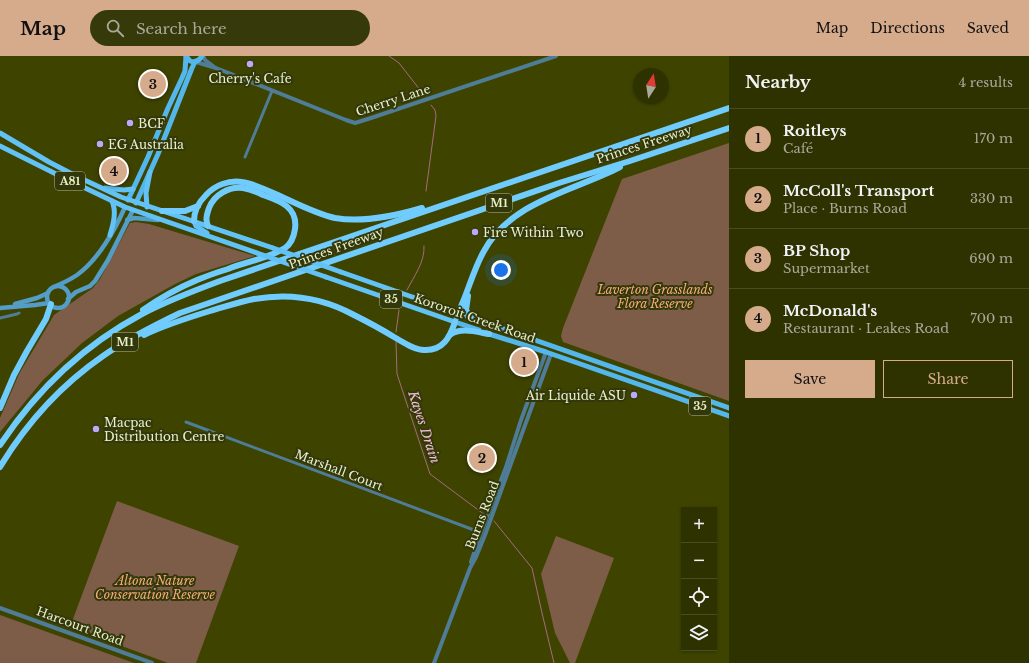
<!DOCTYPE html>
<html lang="en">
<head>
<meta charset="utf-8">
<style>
  body { margin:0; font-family:"Libre Baskerville",serif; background:#363a0a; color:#f1f3f6 }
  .controls { position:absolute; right:12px; bottom:12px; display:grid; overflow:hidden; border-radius:0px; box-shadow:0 1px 3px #0004 }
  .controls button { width:36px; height:36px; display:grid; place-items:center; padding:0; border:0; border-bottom:1px solid #494d22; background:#2e3200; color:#f1f3f6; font:20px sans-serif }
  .compass { position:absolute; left:633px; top:12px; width:36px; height:36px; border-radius:50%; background:#2e3200; box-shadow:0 1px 3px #0004; rotate:12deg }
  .you { position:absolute; left:501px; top:214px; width:14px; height:14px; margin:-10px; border:3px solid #fff; border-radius:50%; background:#1a73e8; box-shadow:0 0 0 6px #1a73e833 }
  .badge { display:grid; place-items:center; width:26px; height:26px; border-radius:50%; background:#d6ab8b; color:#111; font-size:13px; font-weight:700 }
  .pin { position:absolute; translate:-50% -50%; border:2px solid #fff; box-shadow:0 1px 4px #0006 }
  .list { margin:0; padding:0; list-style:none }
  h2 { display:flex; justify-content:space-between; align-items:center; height:52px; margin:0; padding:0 16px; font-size:17px }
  h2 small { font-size:13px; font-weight:400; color:#a7aa99 }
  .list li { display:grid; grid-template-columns:26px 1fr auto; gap:12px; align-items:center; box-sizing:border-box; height:60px; padding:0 16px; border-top:1px solid #494d22 }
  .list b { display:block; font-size:15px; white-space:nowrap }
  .list p { margin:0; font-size:13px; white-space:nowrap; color:#a7aa99 }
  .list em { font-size:13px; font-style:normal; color:#a7aa99 }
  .actions { display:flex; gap:8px; padding:12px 16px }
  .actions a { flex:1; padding:9px 0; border:1px solid #d6ab8b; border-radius:0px; text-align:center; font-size:14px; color:#d6ab8b }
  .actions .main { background:#d6ab8b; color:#111 }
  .icon { flex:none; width:22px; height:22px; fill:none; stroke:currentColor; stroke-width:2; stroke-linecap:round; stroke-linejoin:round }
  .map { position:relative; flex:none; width:729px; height:607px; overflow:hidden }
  header { display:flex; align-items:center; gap:24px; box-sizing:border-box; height:56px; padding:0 20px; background:#d6ab8b; color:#111 }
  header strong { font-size:19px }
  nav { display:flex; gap:22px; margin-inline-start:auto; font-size:14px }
  .search { width:280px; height:36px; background:#363a0a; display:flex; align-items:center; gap:10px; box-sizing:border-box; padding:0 14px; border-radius:22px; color:#a7aa99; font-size:15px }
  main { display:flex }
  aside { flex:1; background:#2e3200 }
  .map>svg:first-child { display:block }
  .green { fill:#7d5d47 }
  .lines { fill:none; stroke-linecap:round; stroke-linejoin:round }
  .stream { stroke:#a56a81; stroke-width:1 }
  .minor { stroke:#4f7c96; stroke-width:3 }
  .tertiary { stroke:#4f7c96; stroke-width:4 }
  .secondary { stroke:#539dc6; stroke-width:4.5 }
  .primary { stroke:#53b7ec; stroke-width:5 }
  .trunk { stroke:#62c2f5; stroke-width:5 }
  .motorway { stroke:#71ccfe; stroke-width:6 }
  .trunk-bridge { stroke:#62c2f5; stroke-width:5 }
  .poi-dot { fill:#bcaaf6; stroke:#33380c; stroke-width:1.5 }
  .labels { text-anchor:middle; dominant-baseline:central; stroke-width:4; stroke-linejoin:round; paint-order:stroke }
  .shield { fill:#33380c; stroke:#b2b990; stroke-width:1 }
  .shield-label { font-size:11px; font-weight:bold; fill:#e9f0c8 }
  .poi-label { font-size:12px; fill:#e9f0c8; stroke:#33380c; text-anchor:start }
  .street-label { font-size:12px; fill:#e9f0c8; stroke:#33380c }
  .park-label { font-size:12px; font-style:italic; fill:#f8ad79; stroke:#33380c }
  .water-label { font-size:13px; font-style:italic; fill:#f5bfd3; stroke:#33380c }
</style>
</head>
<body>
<header>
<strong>Map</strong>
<div class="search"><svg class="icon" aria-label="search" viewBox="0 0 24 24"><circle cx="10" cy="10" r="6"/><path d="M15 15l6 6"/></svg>Search here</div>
<nav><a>Map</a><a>Directions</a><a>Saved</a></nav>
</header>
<main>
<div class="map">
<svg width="729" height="607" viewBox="0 0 729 607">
  <rect width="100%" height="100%" fill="#3e4300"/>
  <!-- green -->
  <g class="green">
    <polygon points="729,87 729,345 563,286 561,280 563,272 622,123"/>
    <polygon points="136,166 149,168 255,200 196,218 175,228 118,260 82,287 43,324 0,376 0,362 19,318 54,259 93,232 100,223 130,167"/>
    <polygon points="117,445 239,490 196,607 168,607 70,571"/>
    <polygon points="556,480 614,502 575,607 570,607 555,577 541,518"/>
    <polygon points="0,559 134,607 0,607"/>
  </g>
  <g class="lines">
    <!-- stream -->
    <g class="stream">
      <polyline points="389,0 399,7 424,39"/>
      <polyline points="426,135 436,60 435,54 431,49"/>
      <path d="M407 234C414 220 425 206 424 190"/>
      <polyline points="396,276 399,254"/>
      <polyline points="396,286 397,318 430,418 485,459"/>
      <polyline points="494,465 532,512 542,557 554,607"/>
    </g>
    <!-- minor -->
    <g class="minor">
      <polyline points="245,101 272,35"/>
      <polyline points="0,262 17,258 19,257"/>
      <polyline points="186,366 482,477"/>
    </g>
    <!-- tertiary -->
    <g class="tertiary">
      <polyline points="203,0 205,4 213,10"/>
      <polyline points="196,6 216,12 346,64 355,67 371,62 556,0"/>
      <polyline points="471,506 481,477 506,411 521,364 546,296"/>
      <polyline points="0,552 152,607"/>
      <polyline points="434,607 470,512 476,501 485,479 551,298"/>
    </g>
    <!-- secondary -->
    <g class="secondary">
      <polyline points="127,164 134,162 158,164"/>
      <path d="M56 230C63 227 71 223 77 219 98 204 115 174 125 151"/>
      <circle cx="58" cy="241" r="11"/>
      <polyline points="68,243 76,236 90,230 95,225 108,204 133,154"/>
      <polyline points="15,248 37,242 48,237"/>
      <polyline points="0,252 35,249 49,247"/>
    </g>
    <!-- primary -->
    <g class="primary">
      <path d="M186 0 190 5C195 7 199 5 202 0"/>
      <polyline points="128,144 148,101 168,52 182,22 185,15 186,0"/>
      <polyline points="136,147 158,98 192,12 195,6"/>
      <polyline points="458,257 729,352"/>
      <polyline points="455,266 479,274"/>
      <polyline points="486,277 546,296 729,360"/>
    </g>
    <!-- trunk -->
    <g class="trunk">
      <polyline points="0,77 49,106 78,121 121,141 273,192"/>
      <polyline points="0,90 62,121 125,151 257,197"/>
      <polyline points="105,132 124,134 133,133"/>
      <polyline points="147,151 146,137 150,116"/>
      <polyline points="194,165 196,170 207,177"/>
      <path d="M110 179C113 169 117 156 112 145"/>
      <polyline points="326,221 455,266 458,257 341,216"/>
    </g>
    <!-- motorway -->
    <g class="motorway">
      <polyline points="162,155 185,155 198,150"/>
      <path d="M194 165C194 155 199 146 206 139 215 129 229 124 242 126 252 127 261 132 271 136 292 145 313 157 335 162 363 167 395 160 422 152"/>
      <polyline points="468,240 466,254 470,261"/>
      <path d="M143 254C160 242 178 232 197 224 207 220 218 216 228 213 246 206 269 202 285 192 291 188 294 180 295 173 298 151 280 145 263 139 257 136 250 133 243 132 229 130 214 139 209 152 207 158 205 164 208 170"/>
      <path d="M458 257C468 237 473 214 484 195 511 145 574 135 620 111"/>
      <path d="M144 279C165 269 187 262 210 255 224 251 239 246 254 243 288 237 323 242 354 259 368 266 381 273 394 281 403 286 414 294 424 294 443 295 450 281 455 266"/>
      <path d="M450 279C460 271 477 276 489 278"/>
      <polyline points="0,352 14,319 27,295 46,263 51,248"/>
      <path d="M0 389C36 335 84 289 142 258 167 245 193 235 220 225L729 52"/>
      <path d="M0 411C26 368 61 329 103 300 127 283 153 270 180 257L559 127 630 105 729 72"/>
    </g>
    <!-- trunk-bridge -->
    <g class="trunk-bridge">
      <polyline points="273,192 341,216"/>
      <polyline points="257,197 326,221"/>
    </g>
  </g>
  <!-- markers -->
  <g class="poi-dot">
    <circle cx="250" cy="8" r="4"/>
    <circle cx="130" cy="67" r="4"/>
    <circle cx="100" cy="88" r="4"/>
    <circle cx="475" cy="176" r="4"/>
    <circle cx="634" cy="339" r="4"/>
    <circle cx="96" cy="373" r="4"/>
  </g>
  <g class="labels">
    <!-- shield labels -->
    <g class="shield">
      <rect x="55" y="116" width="30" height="18" rx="3"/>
      <rect x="486" y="138" width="26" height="18" rx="3"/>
      <rect x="380" y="234" width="22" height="18" rx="3"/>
      <rect x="112" y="277" width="26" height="18" rx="3"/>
      <rect x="689" y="341" width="22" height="18" rx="3"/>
    </g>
    <g class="shield-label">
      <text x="70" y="125">A81</text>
      <text x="499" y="147">M1</text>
      <text x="391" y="243">35</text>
      <text x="125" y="286">M1</text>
      <text x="700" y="350">35</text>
    </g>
    <!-- poi labels -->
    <g class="poi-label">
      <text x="250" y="22" text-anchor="middle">Cherry's Cafe</text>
      <text x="138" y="67">BCF</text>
      <text x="108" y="88">EG Australia</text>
      <text x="483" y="176">Fire Within Two</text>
      <text x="626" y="339" text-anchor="end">Air Liquide ASU</text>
      <text x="104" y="366">Macpac<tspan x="104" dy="14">Distribution Centre</tspan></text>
    </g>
    <!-- street labels -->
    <g class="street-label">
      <text transform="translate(393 44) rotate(-18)">Cherry Lane</text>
      <text transform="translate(644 88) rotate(-18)">Princes Freeway</text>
      <text transform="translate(336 192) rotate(-20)">Princes Freeway</text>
      <text transform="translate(475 262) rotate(19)">Kororoit Creek Road</text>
      <text transform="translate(339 414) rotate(21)">Marshall Court</text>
      <text transform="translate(482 459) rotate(-69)">Burns Road</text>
      <text transform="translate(80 570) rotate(20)">Harcourt Road</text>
    </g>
    <!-- park labels -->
    <g class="park-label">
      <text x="655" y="233">Laverton Grasslands<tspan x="655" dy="14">Flora Reserve</tspan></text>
      <text x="155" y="524">Altona Nature<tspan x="155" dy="14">Conservation Reserve</tspan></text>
    </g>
    <!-- water labels -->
    <g class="water-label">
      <text transform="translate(424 371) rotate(72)">Kayes Drain</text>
    </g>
  </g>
</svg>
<div class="controls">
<button>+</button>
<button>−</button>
<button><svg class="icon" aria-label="locate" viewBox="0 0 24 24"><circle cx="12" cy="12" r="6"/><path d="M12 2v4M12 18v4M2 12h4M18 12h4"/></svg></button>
<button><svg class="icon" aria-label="layers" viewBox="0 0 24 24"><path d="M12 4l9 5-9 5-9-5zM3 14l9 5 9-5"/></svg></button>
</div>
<svg class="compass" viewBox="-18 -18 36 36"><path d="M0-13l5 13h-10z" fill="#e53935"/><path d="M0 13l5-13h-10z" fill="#a7aa99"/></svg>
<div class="you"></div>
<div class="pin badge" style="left:524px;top:306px">1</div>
<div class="pin badge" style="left:482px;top:402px">2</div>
<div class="pin badge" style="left:153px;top:28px">3</div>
<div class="pin badge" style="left:114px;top:115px">4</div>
</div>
<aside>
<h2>Nearby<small>4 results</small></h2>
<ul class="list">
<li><span class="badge">1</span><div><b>Roitleys</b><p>Café</p></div><em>170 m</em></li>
<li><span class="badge">2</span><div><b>McColl's Transport</b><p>Place · Burns Road</p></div><em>330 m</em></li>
<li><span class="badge">3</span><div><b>BP Shop</b><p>Supermarket</p></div><em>690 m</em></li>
<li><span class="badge">4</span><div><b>McDonald's</b><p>Restaurant · Leakes Road</p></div><em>700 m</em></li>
</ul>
<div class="actions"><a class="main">Save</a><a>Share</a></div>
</aside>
</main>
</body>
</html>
